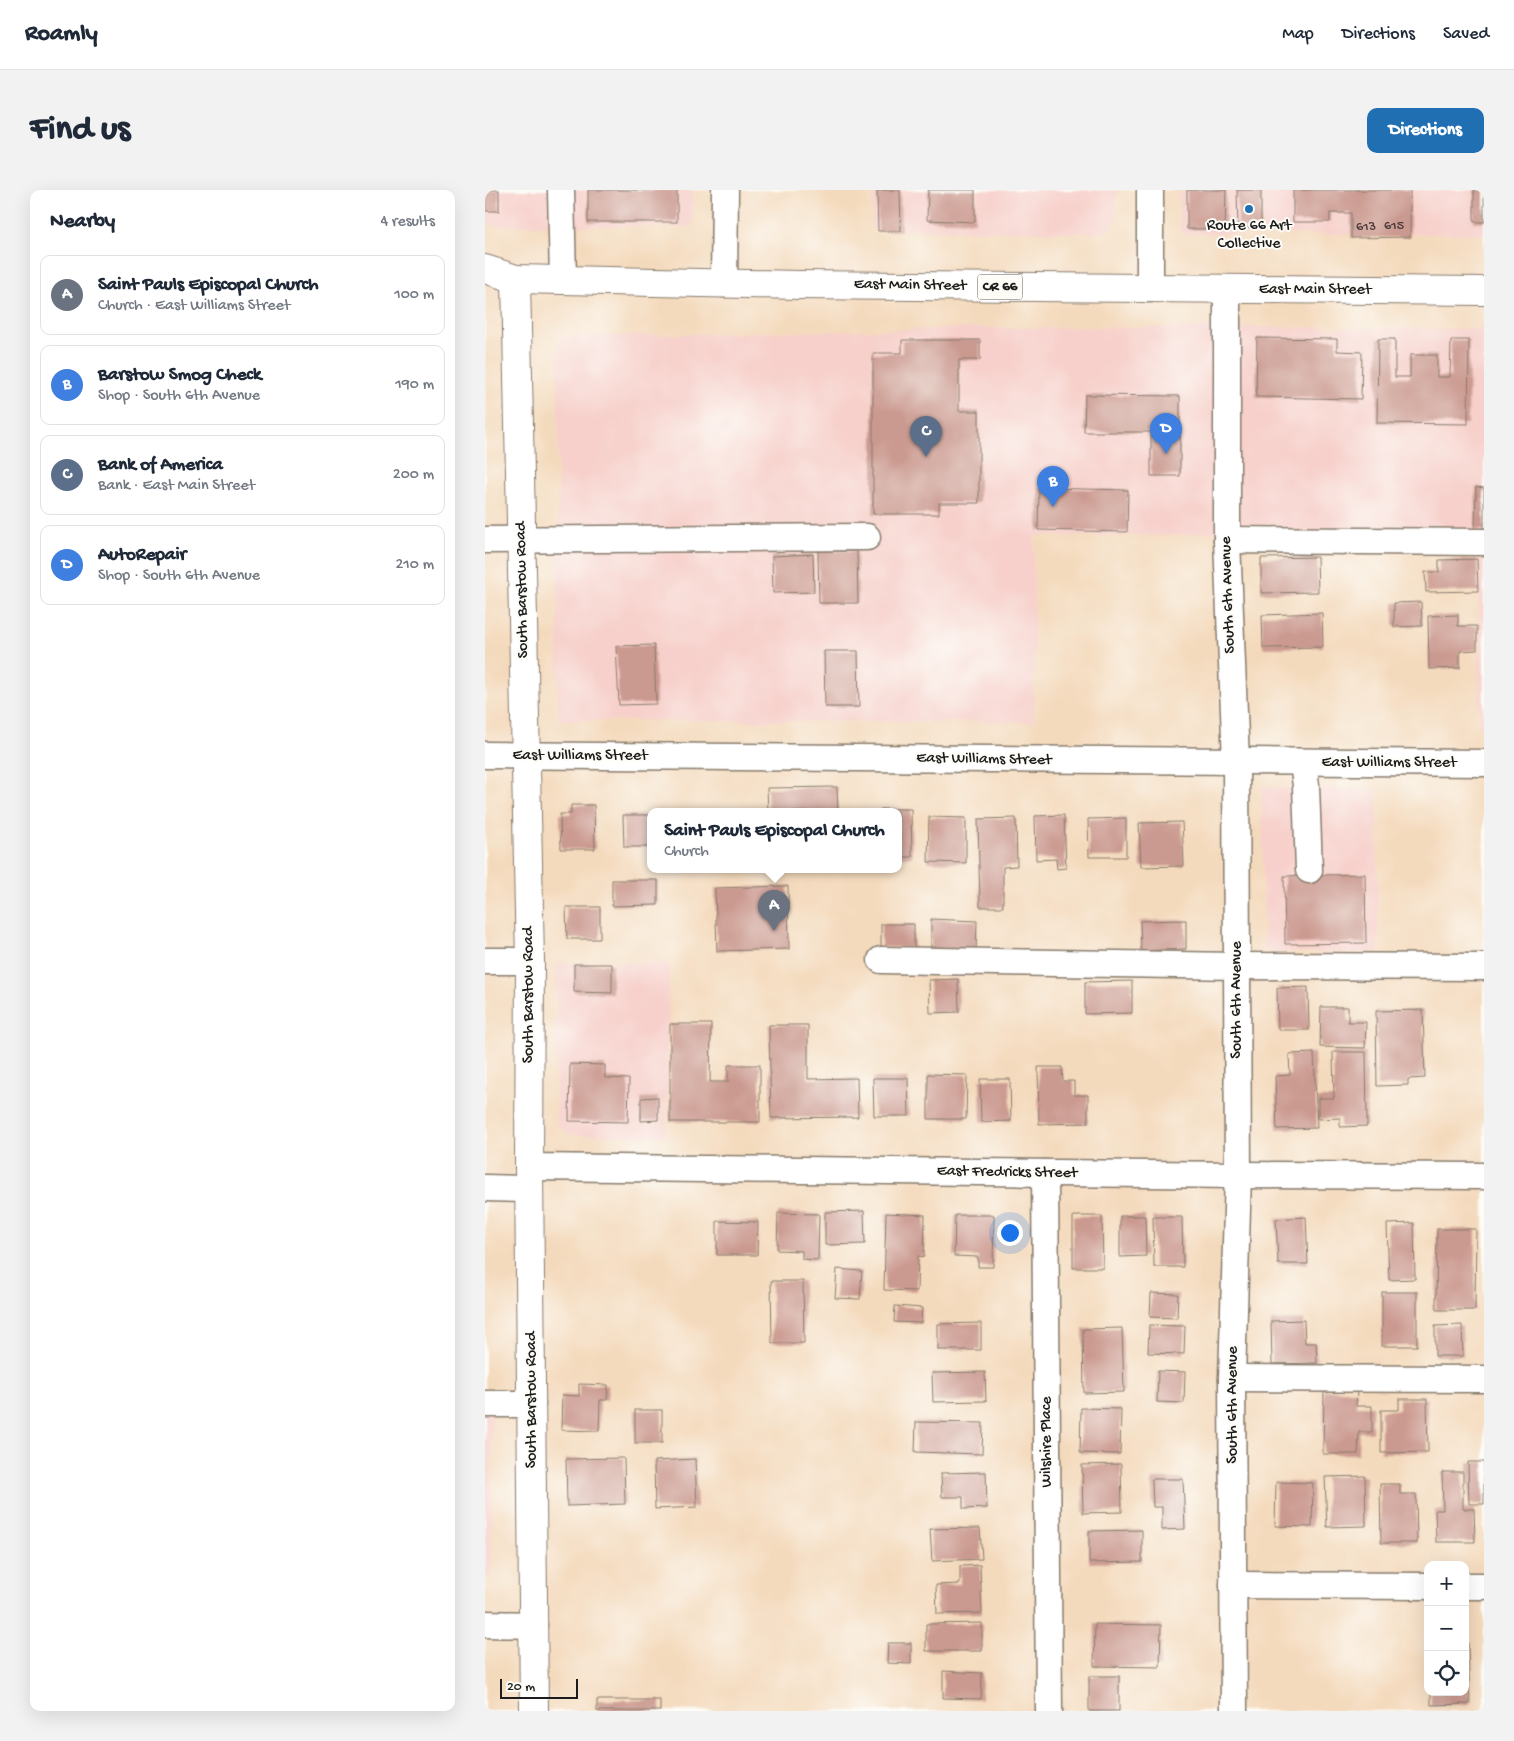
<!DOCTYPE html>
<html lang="en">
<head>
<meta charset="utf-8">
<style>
  body { margin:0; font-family:"Gochi Hand",sans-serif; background:#f2f2f3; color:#1f2937 }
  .controls { position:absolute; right:15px; bottom:15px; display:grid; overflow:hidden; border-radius:10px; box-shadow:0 5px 20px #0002 }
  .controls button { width:45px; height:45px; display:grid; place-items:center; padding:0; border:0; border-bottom:1px solid #e0e1e3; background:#fff; color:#1f2937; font:25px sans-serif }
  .scale { position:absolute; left:15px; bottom:12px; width:78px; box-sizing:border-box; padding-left:5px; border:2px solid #1c1c1c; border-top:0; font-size:14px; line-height:18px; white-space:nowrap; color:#1c1c1c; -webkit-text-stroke:4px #fdfcf7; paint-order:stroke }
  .you { position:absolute; left:524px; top:1042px; width:18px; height:18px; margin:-12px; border:4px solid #fff; border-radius:50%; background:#1a73e8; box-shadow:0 0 0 8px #1a73e833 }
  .badge { display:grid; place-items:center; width:32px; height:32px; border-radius:50%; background:#1f6fb2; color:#fff; font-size:16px; font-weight:700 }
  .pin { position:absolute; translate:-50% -41px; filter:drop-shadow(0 1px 2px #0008) }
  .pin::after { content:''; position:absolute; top:26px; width:18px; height:15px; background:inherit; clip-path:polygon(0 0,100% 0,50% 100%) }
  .popup { position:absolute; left:162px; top:618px; width:255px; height:65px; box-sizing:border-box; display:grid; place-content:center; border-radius:10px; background:#fff; filter:drop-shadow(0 1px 4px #0005); font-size:16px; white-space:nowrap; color:#747a83 }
  .popup b { font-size:19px; color:#1f2937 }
  .popup::after { content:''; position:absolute; left:50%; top:100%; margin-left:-10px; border:10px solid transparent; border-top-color:#fff }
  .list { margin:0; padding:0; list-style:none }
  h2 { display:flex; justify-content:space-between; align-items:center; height:65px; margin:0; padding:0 20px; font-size:21px }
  h2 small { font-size:16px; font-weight:400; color:#747a83 }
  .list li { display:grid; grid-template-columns:32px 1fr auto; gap:15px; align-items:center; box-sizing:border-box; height:80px; margin:0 10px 10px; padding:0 10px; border:1px solid #e0e1e3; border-radius:10px }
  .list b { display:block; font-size:19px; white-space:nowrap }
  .list p { margin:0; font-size:16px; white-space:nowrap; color:#747a83 }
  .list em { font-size:16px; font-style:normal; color:#747a83 }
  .icon { flex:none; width:28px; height:28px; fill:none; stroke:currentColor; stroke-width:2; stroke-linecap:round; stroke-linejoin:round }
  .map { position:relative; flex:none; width:999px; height:1521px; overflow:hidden; border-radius:10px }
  header { display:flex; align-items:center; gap:30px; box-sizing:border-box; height:70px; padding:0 25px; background:#fff; border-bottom:1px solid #e0e1e3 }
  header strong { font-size:24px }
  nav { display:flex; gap:28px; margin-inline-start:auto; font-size:18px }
  .intro { display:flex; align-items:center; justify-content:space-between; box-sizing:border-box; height:120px; padding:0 30px }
  h1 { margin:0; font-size:35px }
  .button { padding:12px 22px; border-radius:10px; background:#1f6fb2; color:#fff; font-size:18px; font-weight:700 }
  main { display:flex; gap:30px; padding:0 30px }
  aside { flex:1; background:#fff; border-radius:10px; box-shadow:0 5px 20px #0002 }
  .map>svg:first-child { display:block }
  .built { fill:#f7d0cb }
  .building { fill:#ca998f }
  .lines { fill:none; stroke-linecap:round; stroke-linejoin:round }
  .minor-casing { stroke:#887b6c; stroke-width:29 }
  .major-casing { stroke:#887b6c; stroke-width:30 }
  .minor { stroke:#fff; stroke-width:26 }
  .major { stroke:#fff; stroke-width:28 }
  .poi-dot { fill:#1f6fb2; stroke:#fdfcf7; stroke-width:2 }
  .labels { text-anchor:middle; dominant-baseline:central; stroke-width:4; stroke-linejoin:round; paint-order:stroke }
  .number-label { font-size:14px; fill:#483b39 }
  .shield { fill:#fdfcf7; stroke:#605f5e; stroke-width:1 }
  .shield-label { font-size:15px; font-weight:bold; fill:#1c1c1c }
  .poi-label { font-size:16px; fill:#1c1c1c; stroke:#fdfcf7 }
  .street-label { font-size:16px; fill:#1c1c1c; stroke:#fdfcf7 }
</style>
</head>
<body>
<header>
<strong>Roamly</strong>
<nav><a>Map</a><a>Directions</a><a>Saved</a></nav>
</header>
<div class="intro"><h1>Find us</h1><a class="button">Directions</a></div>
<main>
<aside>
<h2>Nearby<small>4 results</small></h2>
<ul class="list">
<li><span class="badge" style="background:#6b7280">A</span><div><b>Saint Pauls Episcopal Church</b><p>Church · East Williams Street</p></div><em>100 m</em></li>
<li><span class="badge" style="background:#3f7fe0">B</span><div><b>Barstow Smog Check</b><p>Shop · South 6th Avenue</p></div><em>190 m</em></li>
<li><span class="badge" style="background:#5c6f8a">C</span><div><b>Bank of America</b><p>Bank · East Main Street</p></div><em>200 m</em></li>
<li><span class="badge" style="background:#3f7fe0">D</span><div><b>AutoRepair</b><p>Shop · South 6th Avenue</p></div><em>210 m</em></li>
</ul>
</aside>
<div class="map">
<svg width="999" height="1521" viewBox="0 0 999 1521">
  <rect width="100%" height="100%" fill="#fdfcf7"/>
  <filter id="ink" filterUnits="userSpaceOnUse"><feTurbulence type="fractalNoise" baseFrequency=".02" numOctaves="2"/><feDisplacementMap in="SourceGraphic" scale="10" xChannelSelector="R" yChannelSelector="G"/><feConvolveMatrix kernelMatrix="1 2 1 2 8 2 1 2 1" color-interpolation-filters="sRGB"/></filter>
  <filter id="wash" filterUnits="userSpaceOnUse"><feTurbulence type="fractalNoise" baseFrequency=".0096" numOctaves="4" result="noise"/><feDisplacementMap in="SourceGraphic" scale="20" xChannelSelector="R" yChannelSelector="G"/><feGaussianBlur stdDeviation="1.12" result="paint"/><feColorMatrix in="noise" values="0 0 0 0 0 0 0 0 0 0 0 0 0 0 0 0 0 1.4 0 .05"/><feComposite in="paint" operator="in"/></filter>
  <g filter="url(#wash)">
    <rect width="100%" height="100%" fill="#f4dabd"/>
    <!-- built -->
    <g class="built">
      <polygon points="0,0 208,0 208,29 205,37 0,35"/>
      <polygon points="388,0 631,0 631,29 620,43 387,39"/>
      <polygon points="694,0 999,0 999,44 699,44 695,37"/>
      <polygon points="771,137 999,139 999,537 994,537 993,364 779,338 695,345 549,346 549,532 73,530 73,156 76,147 490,138"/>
      <polygon points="777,597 892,600 893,763 779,762"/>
      <polygon points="71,773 184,773 181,947 85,945 71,934"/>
      <polygon points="0,1201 7,1201 6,1384 0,1390"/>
    </g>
    <g id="blocks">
      <!-- building -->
      <g class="building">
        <rect x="0" y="0" width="14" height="21"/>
        <rect x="103" y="0" width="89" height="32"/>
        <polygon points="392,0 415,0 416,41 393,41"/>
        <polygon points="443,0 490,0 490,32 442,30"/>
        <polygon points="702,0 741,0 740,39 702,39"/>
        <polygon points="752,0 776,0 776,37 753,38"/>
        <polygon points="808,0 925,0 925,47 866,48 866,23 845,23 845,32 808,32"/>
        <rect x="989" y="0" width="10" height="32"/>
        <polygon points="772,148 852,149 852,161 877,162 876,209 771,207"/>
        <polygon points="893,149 910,149 910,187 925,187 925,165 952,165 952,187 965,187 966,150 984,150 983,234 892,233"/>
        <polygon points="417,150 495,150 495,170 474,170 474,221 494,221 494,313 454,313 454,324 388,324 388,163 417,163"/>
        <polygon points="600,205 695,206 695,286 666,286 666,242 599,242"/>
        <polygon points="991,297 999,298 999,340 990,340"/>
        <polygon points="554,298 643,300 642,342 553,340"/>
        <polygon points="333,361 372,361 373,413 334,413"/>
        <polygon points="328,364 329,402 288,403 287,366"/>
        <polygon points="832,367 833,402 776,403 776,368"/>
        <polygon points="992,369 993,401 941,402 940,382 954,382 954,370"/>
        <polygon points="936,412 937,436 909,437 909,413"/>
        <polygon points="837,423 838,457 778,458 777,425"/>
        <polygon points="973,425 973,436 992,436 992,460 975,461 975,478 944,479 943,426"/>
        <polygon points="169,455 171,514 134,515 131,456"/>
        <polygon points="339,461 373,461 374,517 340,517"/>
        <polygon points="352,597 353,622 283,622 282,598"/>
        <polygon points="86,615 109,615 110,659 76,659 75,624 86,624"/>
        <polygon points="396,619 426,619 427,667 413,667 413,622 396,622"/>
        <polygon points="138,625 165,625 165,657 139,657"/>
        <polygon points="579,625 581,678 572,679 571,669 551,670 550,626"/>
        <polygon points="444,627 481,628 481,673 443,672"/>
        <polygon points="531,628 532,676 518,677 518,717 495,717 493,629"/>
        <polygon points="641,628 641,667 604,667 603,629"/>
        <polygon points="697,632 699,676 656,677 654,633"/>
        <polygon points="880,684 881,753 800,754 799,686"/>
        <polygon points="127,690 173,690 173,715 127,716"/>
        <polygon points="303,696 304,759 232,761 230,698"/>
        <polygon points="81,717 115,717 115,749 82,749"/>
        <polygon points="446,729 492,731 491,762 446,761"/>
        <polygon points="701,730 701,759 656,761 655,731"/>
        <polygon points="396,734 429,734 429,758 396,757"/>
        <polygon points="89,774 127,774 127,803 89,802"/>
        <polygon points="473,789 474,822 445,823 444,790"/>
        <polygon points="647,791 647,823 600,824 600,792"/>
        <polygon points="823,797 824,840 793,840 792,798"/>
        <polygon points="836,817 863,817 863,832 881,832 880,858 835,857"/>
        <polygon points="938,820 940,888 923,889 923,895 892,896 891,821"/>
        <polygon points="185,834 226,834 225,892 243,892 243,875 275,875 275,932 185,932"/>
        <polygon points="284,835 323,835 323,889 372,888 373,927 286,928"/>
        <polygon points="848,862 881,862 882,936 855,937 855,928 833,929 833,908 849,908"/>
        <polygon points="829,863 832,938 792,939 790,886 805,885 804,864"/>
        <polygon points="85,874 120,875 120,888 144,889 143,932 84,931"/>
        <polygon points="553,877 577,877 578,891 589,891 589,905 603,905 603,933 554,934"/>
        <polygon points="443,884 482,885 481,929 443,929"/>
        <polygon points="388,888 423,888 424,926 389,926"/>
        <polygon points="495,889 525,889 526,931 496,932"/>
        <polygon points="173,907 173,930 156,931 156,908"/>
        <polygon points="379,1021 380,1054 340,1055 340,1022"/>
        <polygon points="293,1023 334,1024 333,1070 317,1069 317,1061 292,1060"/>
        <polygon points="401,1023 440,1025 439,1067 433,1066 432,1101 399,1100"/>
        <polygon points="470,1025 509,1025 508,1077 493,1077 493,1067 469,1066"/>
        <polygon points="588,1026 617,1026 618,1078 588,1078"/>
        <polygon points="635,1026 660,1026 661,1066 635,1067"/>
        <polygon points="668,1027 697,1027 698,1077 669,1077"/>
        <polygon points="821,1027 823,1074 793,1074 791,1029"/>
        <polygon points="232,1031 273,1032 272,1065 232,1065"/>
        <polygon points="929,1033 930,1089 904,1090 902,1034"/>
        <polygon points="952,1039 991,1039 990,1120 951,1120"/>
        <polygon points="352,1079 377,1081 375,1109 350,1108"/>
        <polygon points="286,1091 318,1091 319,1153 287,1153"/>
        <rect x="897" y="1102" width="35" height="54"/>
        <polygon points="666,1103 693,1104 692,1128 665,1127"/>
        <polygon points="410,1116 437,1118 436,1133 409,1132"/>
        <polygon points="819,1130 820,1153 831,1153 832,1173 787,1174 786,1131"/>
        <polygon points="496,1133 496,1160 453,1160 453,1134"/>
        <polygon points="664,1135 700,1136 699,1164 663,1163"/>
        <polygon points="977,1135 978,1166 950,1166 950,1136"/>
        <polygon points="637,1138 639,1202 599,1203 598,1139"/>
        <polygon points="673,1181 700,1182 699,1213 672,1212"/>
        <polygon points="500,1182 501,1211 448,1212 447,1183"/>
        <polygon points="94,1194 123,1195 122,1210 115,1210 114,1241 76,1240 77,1205 94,1206"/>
        <polygon points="839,1200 872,1201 871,1216 887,1216 887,1242 874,1242 873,1264 838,1264"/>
        <polygon points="914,1209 942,1209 943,1262 896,1263 896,1220 914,1220"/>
        <polygon points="596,1218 636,1219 635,1264 595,1263"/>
        <rect x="150" y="1220" width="27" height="33"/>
        <polygon points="431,1232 498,1233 497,1264 430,1262"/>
        <polygon points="139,1268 140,1314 82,1316 81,1269"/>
        <polygon points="210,1269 212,1317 170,1319 169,1271"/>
        <polygon points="983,1272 999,1272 999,1314 984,1314"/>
        <polygon points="636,1274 637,1322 598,1323 597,1275"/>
        <polygon points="501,1282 502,1318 478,1319 478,1307 457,1307 456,1283"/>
        <polygon points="957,1282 978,1282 978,1319 989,1319 990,1352 951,1352 950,1320 958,1320"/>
        <polygon points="880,1286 881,1336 842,1337 840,1287"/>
        <polygon points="667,1289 698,1289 700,1339 677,1340 677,1317 668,1317"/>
        <polygon points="791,1292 828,1293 827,1337 790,1336"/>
        <polygon points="895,1294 915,1294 915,1304 931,1304 932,1353 896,1353"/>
        <polygon points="495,1338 497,1369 447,1371 445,1339"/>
        <polygon points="657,1340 657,1372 604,1373 604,1341"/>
        <polygon points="495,1375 497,1423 452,1424 451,1395 475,1394 475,1376"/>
        <polygon points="497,1433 497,1461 441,1461 441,1434"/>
        <polygon points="610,1434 676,1435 675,1477 609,1476"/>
        <polygon points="403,1453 426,1453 426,1474 402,1473"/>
        <polygon points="980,1453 983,1453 985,1514 946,1515 946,1502 980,1502"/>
        <polygon points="458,1481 497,1483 496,1509 458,1508"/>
        <rect x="604" y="1486" width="30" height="35"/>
        <rect x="112" y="1510" width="63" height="11"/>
      </g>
    </g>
  </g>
  <g filter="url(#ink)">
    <use href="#blocks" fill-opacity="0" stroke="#887b6c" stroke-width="1"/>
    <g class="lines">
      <!-- minor casing -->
      <g class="minor-casing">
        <g id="minor">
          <polyline points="76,0 78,90"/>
          <polyline points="239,94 240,0"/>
          <polyline points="665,99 665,0"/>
          <polyline points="742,99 742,350 751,572 752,776 753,985 747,1188 749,1521"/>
          <polyline points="0,350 382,347"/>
          <polyline points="742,350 999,352"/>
          <polyline points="0,565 999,573"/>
          <polyline points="818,572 821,596 824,680"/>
          <polyline points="396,770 752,776 999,777"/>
          <polyline points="0,771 45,771"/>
          <polyline points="44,977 753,985 999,986"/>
          <polyline points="560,983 564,1521"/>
          <polyline points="0,998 44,999"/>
          <polyline points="747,1188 999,1189"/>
          <polyline points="0,1214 47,1214"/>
          <polyline points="748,1395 943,1396"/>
          <polyline points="980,1396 999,1396"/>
          <polyline points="0,1434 49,1435"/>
        </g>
      </g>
      <!-- major casing -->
      <g class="major-casing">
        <g id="major">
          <polyline points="0,79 31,89 314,95 999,101"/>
          <polyline points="31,89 45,771 44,977 49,1521"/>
        </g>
      </g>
      <!-- minor -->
      <use href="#minor" class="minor"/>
      <!-- major -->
      <use href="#major" class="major"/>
    </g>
  </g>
  <!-- markers -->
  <circle class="poi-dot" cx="764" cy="19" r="5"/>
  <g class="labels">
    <!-- number labels -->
    <g class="number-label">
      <text x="909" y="36">615</text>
      <text x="881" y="37">613</text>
    </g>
    <!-- shield labels -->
    <rect class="shield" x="492.5" y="84.5" width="45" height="25" rx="4"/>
    <g class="shield-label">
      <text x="515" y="97">CR 66</text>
    </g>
    <!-- poi labels -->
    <g class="poi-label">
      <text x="764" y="36">Route 66 Art<tspan x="764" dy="18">Collective</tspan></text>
    </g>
    <!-- street labels -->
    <g class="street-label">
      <text transform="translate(425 96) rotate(1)">East Main Street</text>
      <text x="830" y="100">East Main Street</text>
      <text transform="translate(38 400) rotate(-91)">South Barstow Road</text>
      <text transform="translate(744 405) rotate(-92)">South 6th Avenue</text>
      <text x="95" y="566">East Williams Street</text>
      <text transform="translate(499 570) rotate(1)">East Williams Street</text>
      <text x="904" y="573">East Williams Street</text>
      <text transform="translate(44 805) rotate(-90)">South Barstow Road</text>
      <text transform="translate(752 810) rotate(-90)">South 6th Avenue</text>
      <text transform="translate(522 983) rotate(1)">East Fredricks Street</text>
      <text transform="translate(47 1210) rotate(-90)">South Barstow Road</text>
      <text transform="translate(748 1215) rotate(-90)">South 6th Avenue</text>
      <text transform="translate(562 1252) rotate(-90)">Wilshire Place</text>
    </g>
  </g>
</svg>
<div class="controls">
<button>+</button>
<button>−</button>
<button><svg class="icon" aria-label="locate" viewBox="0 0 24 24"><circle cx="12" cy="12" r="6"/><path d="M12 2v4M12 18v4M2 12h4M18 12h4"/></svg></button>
</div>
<div class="scale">20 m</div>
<div class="you"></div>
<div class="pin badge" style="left:289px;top:741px;background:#6b7280">A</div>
<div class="popup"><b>Saint Pauls Episcopal Church</b>Church</div>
<div class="pin badge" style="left:568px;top:317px;background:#3f7fe0">B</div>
<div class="pin badge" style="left:441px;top:267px;background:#5c6f8a">C</div>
<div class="pin badge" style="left:681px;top:264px;background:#3f7fe0">D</div>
</div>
</main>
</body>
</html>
